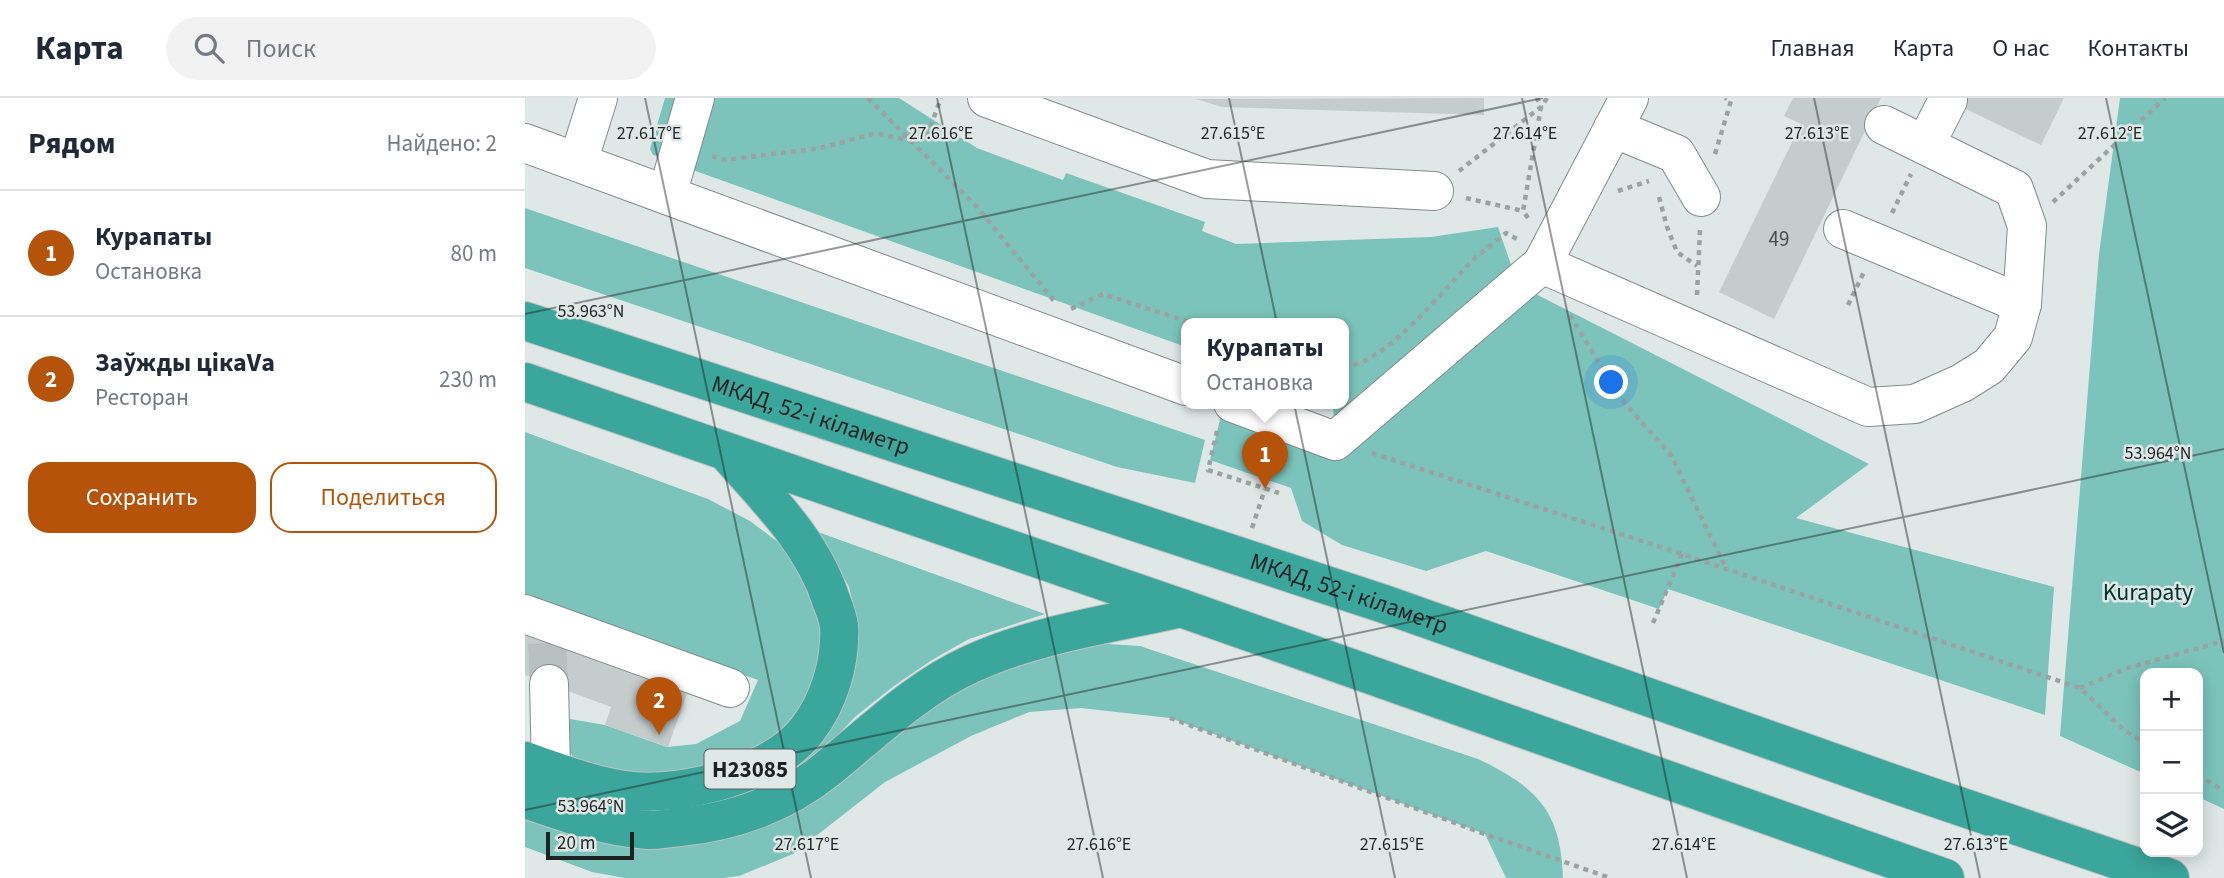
<!DOCTYPE html>
<html lang="ru">
<head>
<meta charset="utf-8">
<style>
  body { margin:0; font-family:"Source Sans 3",sans-serif; background:#f2f2f3; color:#1f2937 }
  .controls { position:absolute; right:21px; bottom:21px; display:grid; overflow:hidden; border-radius:14px; box-shadow:0 4px 18px #0003 }
  .controls button { width:63px; height:63px; display:grid; place-items:center; padding:0; border:0; border-bottom:2px solid #e0e1e3; background:#fff; color:#1f2937; font:35px sans-serif }
  .scale { position:absolute; left:21px; bottom:18px; width:88px; box-sizing:border-box; padding-left:7px; border:4px solid #1f2222; border-top:0; font-size:19px; line-height:24px; white-space:nowrap; color:#1f2222; -webkit-text-stroke:5px #dfe8e7; paint-order:stroke }
  .you { position:absolute; left:1087px; top:285px; width:24px; height:24px; margin:-18px; border:5px solid #fff; border-radius:50%; background:#1a73e8; box-shadow:0 0 0 10px #1a73e833 }
  .badge { display:grid; place-items:center; width:46px; height:46px; border-radius:50%; background:#b45309; color:#fff; font-size:23px; font-weight:700 }
  .pin { position:absolute; translate:-50% -58px; filter:drop-shadow(0 2px 4px #0008) }
  .pin::after { content:''; position:absolute; top:37px; width:24px; height:21px; background:inherit; clip-path:polygon(0 0,100% 0,50% 100%) }
  .popup { position:absolute; left:656px; top:220px; width:168px; height:91px; box-sizing:border-box; display:grid; place-content:center; border-radius:14px; background:#fff; filter:drop-shadow(0 2px 5px #0005); font-size:23px; white-space:nowrap; color:#747a83 }
  .popup b { font-size:26px; color:#1f2937 }
  .popup::after { content:''; position:absolute; left:50%; top:100%; margin-left:-14px; border:14px solid transparent; border-top-color:#fff }
  .list { margin:0; padding:0; list-style:none }
  h2 { display:flex; justify-content:space-between; align-items:center; height:91px; margin:0; padding:0 28px; font-size:30px }
  h2 small { font-size:23px; font-weight:400; color:#747a83 }
  .list li { display:grid; grid-template-columns:46px 1fr auto; gap:21px; align-items:center; box-sizing:border-box; height:126px; padding:0 28px; border-top:2px solid #e0e1e3 }
  .list b { display:block; font-size:26px; white-space:nowrap }
  .list p { margin:0; font-size:23px; white-space:nowrap; color:#747a83 }
  .list em { font-size:23px; font-style:normal; color:#747a83 }
  .actions { display:flex; gap:14px; padding:21px 28px }
  .actions a { flex:1; padding:16px 0; border:2px solid #b45309; border-radius:21px; text-align:center; font-size:24px; color:#b45309 }
  .actions .main { background:#b45309; color:#fff }
  .icon { flex:none; width:38px; height:38px; fill:none; stroke:currentColor; stroke-width:2; stroke-linecap:round; stroke-linejoin:round }
  .map { position:relative; flex:none; width:1699px; height:780px; overflow:hidden }
  header { display:flex; align-items:center; gap:42px; box-sizing:border-box; height:98px; padding:0 35px; background:#fff; border-bottom:2px solid #e0e1e3 }
  header strong { font-size:33px }
  nav { display:flex; gap:38px; margin-inline-start:auto; font-size:24px }
  .search { width:490px; height:63px; background:#f2f2f3; display:flex; align-items:center; gap:18px; box-sizing:border-box; padding:0 24px; border-radius:38px; color:#747a83; font-size:26px }
  main { display:flex }
  aside { flex:1; background:#fff }
  .map>svg:first-child { display:block }
  .green { fill:#7cc4bb }
  .building { fill:#c5cdcc }
  .lines { fill:none; stroke-linecap:round; stroke-linejoin:round }
  .minor-tunnel { stroke:#b9c0c0; stroke-width:38; stroke-dasharray:38 19; stroke-linecap:butt }
  .minor-casing { stroke:#838b8a; stroke-width:40 }
  .highway-casing { stroke:#c0c1c1; stroke-width:40 }
  .path { stroke:#9ba2a2; stroke-width:4.5; stroke-dasharray:5 5; stroke-linecap:butt }
  .minor { stroke:#fff; stroke-width:38 }
  .highway { stroke:#3ba69c; stroke-width:38 }
  .ticks { fill:none; stroke:#1f2222; stroke-width:2; stroke-opacity:0.45 }
  .labels { text-anchor:middle; dominant-baseline:central; stroke-width:5; stroke-linejoin:round; paint-order:stroke }
  .number-label { font-size:21px; fill:#484d4c }
  .shield { fill:#dfe8e7; stroke:#595d5d; stroke-width:2 }
  .shield-label { font-size:23px; font-weight:bold; fill:#1f2222 }
  .street-label { font-size:24px; fill:#1f2222; stroke:#dfe8e7 }
  .park-label { font-size:24px; fill:#03332f; stroke:#dfe8e7 }
  .ticks-label { font-size:18px; text-anchor:middle; fill:#1f2222; stroke:#dfe8e7; stroke-width:5; stroke-linejoin:round; paint-order:stroke }
</style>
</head>
<body>
<header>
<strong>Карта</strong>
<div class="search"><svg class="icon" aria-label="search" viewBox="0 0 24 24"><circle cx="10" cy="10" r="6"/><path d="M15 15l6 6"/></svg>Поиск</div>
<nav><a>Главная</a><a>Карта</a><a>О нас</a><a>Контакты</a></nav>
</header>
<main>
<aside>
<h2>Рядом<small>Найдено: 2</small></h2>
<ul class="list">
<li><span class="badge">1</span><div><b>Курапаты</b><p>Остановка</p></div><em>80 m</em></li>
<li><span class="badge">2</span><div><b>Заўжды цікаVа</b><p>Ресторан</p></div><em>230 m</em></li>
</ul>
<div class="actions"><a class="main">Сохранить</a><a>Поделиться</a></div>
</aside>
<div class="map">
<svg width="1699" height="780" viewBox="0 0 1699 780">
  <rect width="100%" height="100%" fill="#dfe8e7"/>
  <!-- green -->
  <g class="green">
    <polygon points="140,0 150,0 134,54 132,58 128,57 125,51"/>
    <polygon points="170,0 374,0 452,50 538,82 541,75 680,124 677,133 711,146 906,139 973,129 993,187 1344,366 1271,420 1529,489 1520,617 1143,491 1134,511 961,453 901,473 817,447 777,423 766,390 685,362 699,305 810,343 808,305 819,305 819,225 661,225 661,249 151,66"/>
    <polygon points="1595,0 1699,0 1699,711 1673,699 1673,575 1620,575 1620,676 1535,638 1574,156"/>
    <polygon points="0,110 680,342 670,385 592,369 0,170"/>
    <polygon points="0,334 183,401 225,423 257,447 280,480 293,514 297,545 290,583 272,617 247,639 215,658 182,671 106,680 49,661 43,651 42,635 45,621 80,627 142,649 171,646 215,623 233,582 0,499"/>
    <polygon points="293,434 520,516 444,541 407,562 369,588 331,618 303,647 257,682 197,707 43,690 262,667 331,518 324,489"/>
    <path d="M583 546 615 548 953 661C1012 689 1036 713 1038 780H981L960 736 645 620 556 610 504 614 446 638 360 684 268 756 214 778 198 780H100L67 774 0 749V721L151 747 415 594 550 549Z"/>
  </g>
  <!-- building -->
  <g class="building">
    <polygon points="959,0 959,17 697,9 671,1"/>
    <polygon points="1268,0 1356,0 1249,221 1194,194 1276,26 1259,18"/>
    <polygon points="1418,0 1539,0 1516,47"/>
    <polygon points="0,537 162,596 143,649 80,627 86,609 0,577"/>
  </g>
  <g class="lines">
    <!-- minor-tunnel -->
    <polyline class="minor-tunnel" points="22,545 24,586"/>
    <!-- minor casing -->
    <g class="minor-casing">
      <g id="minor">
        <polyline points="462,0 682,81 909,93"/>
        <polyline points="1088,30 1151,56 1176,99"/>
        <polyline points="0,45 661,288"/>
        <polyline points="1400,47 1423,2"/>
        <polyline points="53,64 73,0"/>
        <polyline points="142,97 170,0"/>
        <polyline points="1318,131 1497,206"/>
        <polyline points="1017,166 1343,309 1390,306 1437,285 1464,268 1488,239 1497,206 1502,128 1489,91 1359,27"/>
        <polyline points="708,305 810,343 1017,166 1104,0"/>
        <polyline points="0,516 205,590"/>
        <polyline points="16,701 26,672 24,586"/>
      </g>
    </g>
    <!-- highway casing -->
    <g class="highway-casing">
      <g id="highway">
        <path id="s1" d="M0 223 859 506 1375 688 1645 780"/>
        <polyline points="0,284 656,510 1420,780"/>
        <path d="M0 663C34 675 71 689 107 693 160 698 248 676 282 632 304 604 316 564 314 528 313 519 309 510 306 502 288 445 243 401 203 356"/>
        <path d="M0 701C40 715 80 729 123 732 133 732 144 730 155 729 207 724 259 706 301 672 347 635 391 591 446 566 511 536 586 526 656 510"/>
      </g>
    </g>
    <!-- path -->
    <g class="path">
      <polyline points="343,0 452,109 529,203"/>
      <polyline points="1190,56 1206,3 1200,0"/>
      <polyline points="187,58 200,62 296,50 351,35 386,43 402,38 416,0"/>
      <polyline points="934,73 1016,9 1012,0"/>
      <polyline points="1093,93 1124,83"/>
      <polyline points="1134,99 1142,129 1152,154 1172,168"/>
      <polyline points="941,100 998,113"/>
      <polyline points="1528,104 1640,0"/>
      <polyline points="1367,115 1386,76"/>
      <polyline points="1003,120 998,113 1016,9 1022,0"/>
      <polyline points="1172,197 1175,132"/>
      <polyline points="1323,207 1339,174"/>
      <polyline points="546,211 578,196 667,225"/>
      <polyline points="1045,217 1096,301 1146,357 1201,470"/>
      <path d="M819 268C858 270 923 186 951 159 961 151 971 143 981 135L994 142"/>
      <polyline points="692,333 683,372 754,395"/>
      <polyline points="847,355 1157,456 1555,590 1599,632 1620,645"/>
      <polyline points="727,430 740,391"/>
      <polyline points="1128,525 1157,456"/>
      <polyline points="1555,590 1603,570 1699,543"/>
      <polyline points="645,620 960,736 1085,780"/>
      <polyline points="1673,677 1699,693"/>
    </g>
    <!-- minor -->
    <use href="#minor" class="minor"/>
    <!-- highway -->
    <use href="#highway" class="highway"/>
  </g>
  <!-- ticks -->
  <path class="ticks" d="M120 0 286 780M412 0 578 780M704 0 870 780M997 0 1162 780M1289 0 1455 780M1581 0 1699 555M0 216 1018 0M0 712 1699 351"/>
  <g class="labels">
    <!-- number labels -->
    <g class="number-label">
      <text x="1254" y="141">49</text>
    </g>
    <!-- shield labels -->
    <rect class="shield" x="179.5" y="651.5" width="91" height="39" rx="5"/>
    <g class="shield-label">
      <text x="225" y="671">Н23085</text>
    </g>
    <!-- street labels -->
    <g class="street-label">
      <text stroke="none"><textPath href="#s1" startOffset="301">МКАД, 52-і кіламетр</textPath></text>
      <text stroke="none"><textPath href="#s1" startOffset="868">МКАД, 52-і кіламетр</textPath></text>
    </g>
    <!-- park labels -->
    <g class="park-label">
      <text x="1623" y="494">Kurapaty</text>
    </g>
  </g>
  <g class="ticks-label">
    <text x="124" y="41">27.617°E</text>
    <text x="416" y="41">27.616°E</text>
    <text x="708" y="41">27.615°E</text>
    <text x="1000" y="41">27.614°E</text>
    <text x="1292" y="41">27.613°E</text>
    <text x="1585" y="41">27.612°E</text>
    <text x="66" y="219">53.963°N</text>
    <text x="1633" y="361">53.964°N</text>
    <text x="66" y="714">53.964°N</text>
    <text x="282" y="752">27.617°E</text>
    <text x="574" y="752">27.616°E</text>
    <text x="867" y="752">27.615°E</text>
    <text x="1159" y="752">27.614°E</text>
    <text x="1451" y="752">27.613°E</text>
  </g>
</svg>
<div class="controls">
<button>+</button>
<button>−</button>
<button><svg class="icon" aria-label="layers" viewBox="0 0 24 24"><path d="M12 4l9 5-9 5-9-5zM3 14l9 5 9-5"/></svg></button>
</div>
<div class="scale">20 m</div>
<div class="you"></div>
<div class="pin badge" style="left:740px;top:391px">1</div>
<div class="popup"><b>Курапаты</b>Остановка</div>
<div class="pin badge" style="left:134px;top:637px">2</div>
</div>
</main>
</body>
</html>
